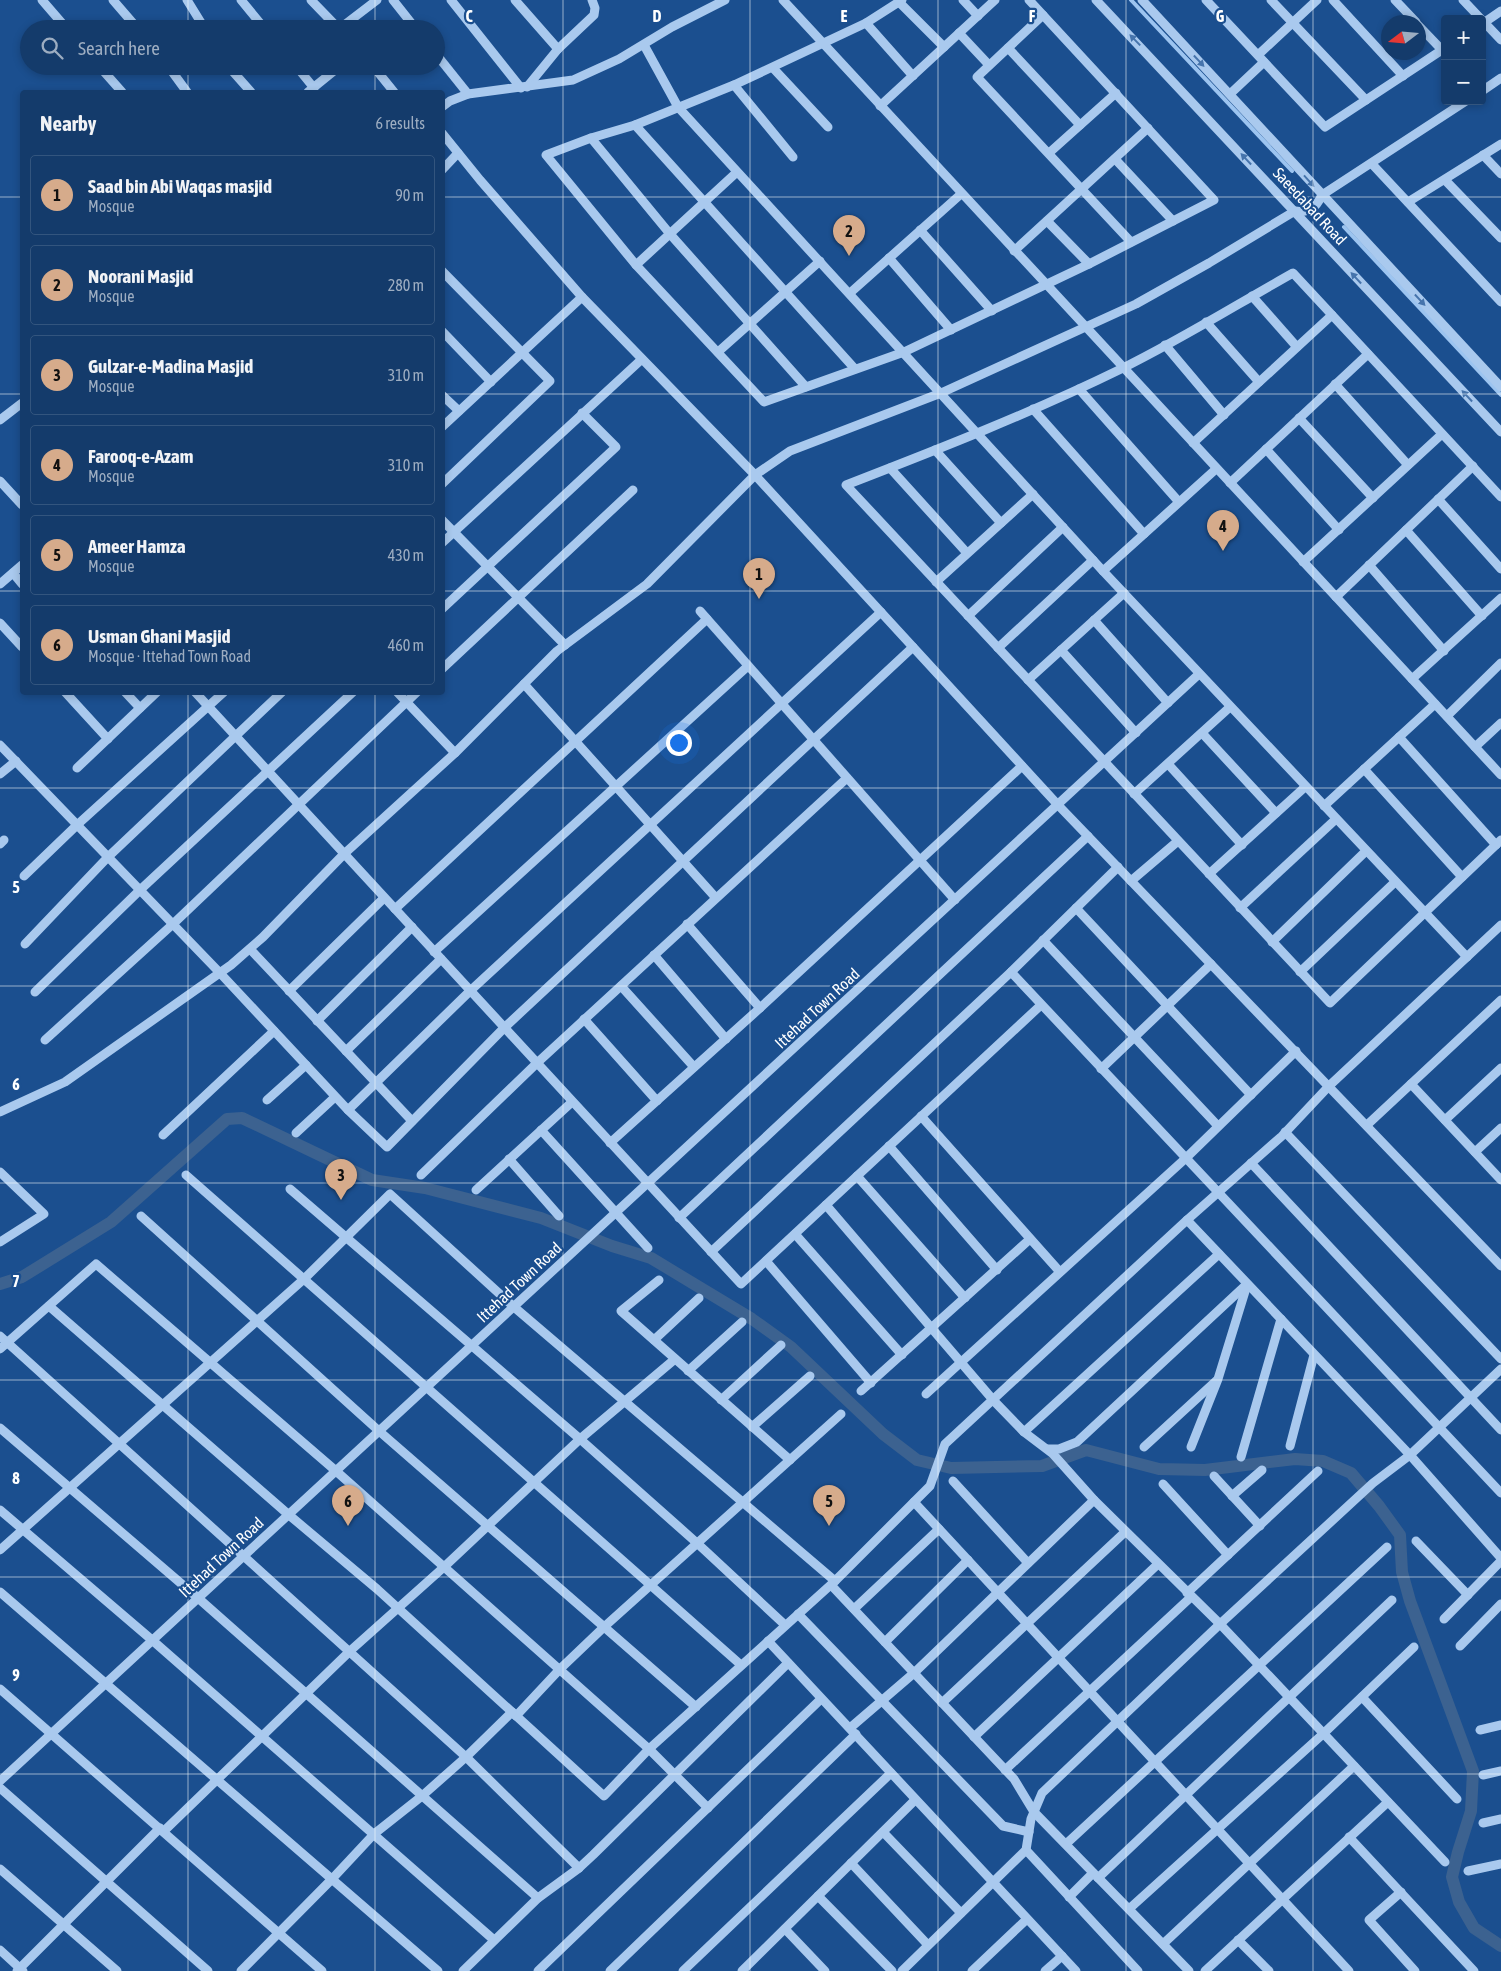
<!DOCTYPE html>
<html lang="en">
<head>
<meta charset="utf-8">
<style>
  body { margin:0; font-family:"Asap Condensed",sans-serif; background:#214673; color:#f1f3f6 }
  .controls { position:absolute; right:15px; top:15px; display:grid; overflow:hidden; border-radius:5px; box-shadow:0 2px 8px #0003 }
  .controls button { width:45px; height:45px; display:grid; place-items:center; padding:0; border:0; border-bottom:1px solid #33557e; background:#143b6b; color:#f1f3f6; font:25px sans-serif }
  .compass { position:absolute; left:1381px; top:15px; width:45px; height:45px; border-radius:50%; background:#143b6b; box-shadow:0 2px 8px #0003; rotate:254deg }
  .you { position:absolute; left:678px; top:742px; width:18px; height:18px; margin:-12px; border:4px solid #fff; border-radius:50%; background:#1a73e8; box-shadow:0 0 0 8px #1a73e833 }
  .badge { display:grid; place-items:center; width:32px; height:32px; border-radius:50%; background:#d6ab8b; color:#111; font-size:16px; font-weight:700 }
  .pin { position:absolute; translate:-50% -41px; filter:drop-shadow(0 1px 2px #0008) }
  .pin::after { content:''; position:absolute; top:26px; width:18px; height:15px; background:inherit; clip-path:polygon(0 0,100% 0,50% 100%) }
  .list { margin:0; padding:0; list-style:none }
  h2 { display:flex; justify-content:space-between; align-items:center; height:65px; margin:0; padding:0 20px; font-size:21px }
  h2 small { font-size:16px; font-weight:400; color:#9dadc1 }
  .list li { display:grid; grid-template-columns:32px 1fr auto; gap:15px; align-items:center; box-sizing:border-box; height:80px; margin:0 10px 10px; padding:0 10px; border:1px solid #33557e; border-radius:5px }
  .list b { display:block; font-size:19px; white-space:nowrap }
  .list p { margin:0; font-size:16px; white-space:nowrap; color:#9dadc1 }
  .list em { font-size:16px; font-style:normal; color:#9dadc1 }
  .icon { flex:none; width:28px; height:28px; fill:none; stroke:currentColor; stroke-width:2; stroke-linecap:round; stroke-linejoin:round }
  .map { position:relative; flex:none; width:1501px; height:1971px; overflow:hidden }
  .search { position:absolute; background:#143b6b; box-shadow:0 2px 8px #0003; left:20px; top:20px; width:425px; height:55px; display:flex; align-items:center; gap:12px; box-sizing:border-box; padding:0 18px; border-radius:28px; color:#9dadc1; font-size:19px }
  .panel { position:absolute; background:#143b6b; box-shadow:0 2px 8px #0003; left:20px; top:90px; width:425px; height:605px; border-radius:5px }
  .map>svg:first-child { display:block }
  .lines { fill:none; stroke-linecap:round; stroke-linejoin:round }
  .stream { stroke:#9cc4f0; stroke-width:4 }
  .canal { stroke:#3c6290; stroke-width:12 }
  .minor { stroke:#a9c9ee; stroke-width:9 }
  .oneway { fill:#4674ac }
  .grid { fill:none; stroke:#fff; stroke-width:1; stroke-opacity:0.55 }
  .labels { text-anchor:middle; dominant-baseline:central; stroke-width:4.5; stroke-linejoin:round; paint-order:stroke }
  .street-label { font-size:16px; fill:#fff; stroke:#1b4f8f }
  .grid-label { font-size:16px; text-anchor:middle; font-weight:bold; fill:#fff; stroke:#1b4f8f; stroke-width:4.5; stroke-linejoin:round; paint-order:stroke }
</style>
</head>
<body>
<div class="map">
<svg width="1501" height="1971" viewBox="0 0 1501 1971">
  <rect width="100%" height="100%" fill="#1b4f8f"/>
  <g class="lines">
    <!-- stream -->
    <g class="stream">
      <polyline points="1131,0 1292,171"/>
      <polyline points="1344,227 1501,395"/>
    </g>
    <!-- canal -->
    <polyline class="canal" points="0,1284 22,1277 111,1222 227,1119 242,1118 372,1180 425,1188 541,1218 612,1246 651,1258 752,1319 791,1347 883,1434 917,1460 951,1468 1042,1466 1086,1450 1159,1469 1205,1470 1295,1459 1323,1461 1351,1473 1379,1506 1400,1535 1402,1572 1410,1601 1473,1771 1471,1811 1458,1852 1452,1877 1459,1902 1474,1928 1501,1946"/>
    <!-- minor -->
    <g class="minor">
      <polyline points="42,0 67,29"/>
      <polyline points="113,0 138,29"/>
      <polyline points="187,0 205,29"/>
      <polyline points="241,0 265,29"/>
      <polyline points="311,0 339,29 377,0"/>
      <polyline points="393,0 416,29"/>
      <polyline points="451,0 521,88"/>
      <polyline points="515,0 558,49"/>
      <polyline points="783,0 1501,775"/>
      <polyline points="902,0 866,23 734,85 635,125 591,138 546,155 636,265 764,402 904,352 1089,264 1214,200 1029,0"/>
      <polyline points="963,0 978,16"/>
      <polyline points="1096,0 1501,432"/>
      <polyline points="1142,0 1501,387"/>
      <polyline points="1206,0 1325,127 1445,48"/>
      <polyline points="1271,0 1366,100"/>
      <polyline points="1333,0 1403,76"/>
      <polyline points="1395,0 1416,22"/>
      <polyline points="1463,0 1481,19"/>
      <polyline points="899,2 944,47"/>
      <polyline points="1043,15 977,77 1131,242"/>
      <polyline points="1482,20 1501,40"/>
      <polyline points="866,23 913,76"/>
      <polyline points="1482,24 1501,11"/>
      <polyline points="1418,25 1442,50"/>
      <polyline points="959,33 989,65"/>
      <polyline points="644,45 678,107 1103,571 1467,957"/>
      <polyline points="1008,48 1080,125"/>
      <polyline points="436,54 468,94"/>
      <polyline points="1258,55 1317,0"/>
      <polyline points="99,66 122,92"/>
      <polyline points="168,66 187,92"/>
      <polyline points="228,66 251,92"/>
      <polyline points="296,66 314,88"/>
      <polyline points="373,66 394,92"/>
      <polyline points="773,68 828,127"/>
      <polyline points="734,85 793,157"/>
      <polyline points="527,87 558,49 594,15 595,8 592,0"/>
      <polyline points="1482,91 1501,78"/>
      <polyline points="308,92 340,66"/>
      <polyline points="1230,94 1264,62"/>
      <polyline points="880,106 995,0"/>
      <polyline points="442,107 450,101 468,94 573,80 619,59 672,27 725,0"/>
      <polyline points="635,125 855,369"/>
      <polyline points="442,133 480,180 582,297 755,475 1058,805 1501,1266"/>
      <polyline points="591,138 670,234 806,387"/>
      <polyline points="1049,153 1116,93"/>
      <polyline points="1483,155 1501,174"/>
      <polyline points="1115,159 1173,221"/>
      <polyline points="1372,164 1501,302"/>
      <polyline points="442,170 458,153"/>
      <polyline points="1445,180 1501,238"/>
      <polyline points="1408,202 1501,144"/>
      <polyline points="1047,221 1089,264"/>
      <polyline points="920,230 992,311"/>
      <polyline points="1014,251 1148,128"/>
      <polyline points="889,258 951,330"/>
      <polyline points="636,265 737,172"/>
      <polyline points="442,271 550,381 442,484"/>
      <polyline points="850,293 961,194"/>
      <polyline points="1252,296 1297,347"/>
      <polyline points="1206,322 1259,382"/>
      <polyline points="442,331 491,382"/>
      <polyline points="1165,345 1224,415"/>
      <polyline points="718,352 820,261"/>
      <polyline points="1335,384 1408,465"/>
      <polyline points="1079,389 1179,502"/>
      <polyline points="442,395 459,411"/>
      <polyline points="1033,409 1144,534"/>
      <polyline points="1299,418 1373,498"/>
      <polyline points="0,420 22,403"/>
      <polyline points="442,427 582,297"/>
      <polyline points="1193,443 1332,315"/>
      <polyline points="1266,449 1339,530"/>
      <polyline points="935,450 1001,523"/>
      <polyline points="890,468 967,553"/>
      <polyline points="0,481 22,505"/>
      <polyline points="1230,483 1368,354"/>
      <path d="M1501 497 1293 273C1236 305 1180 340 1121 369 1031 413 939 449 846 485L1330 1003 1501 840"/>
      <polyline points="1438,499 1501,569"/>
      <polyline points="442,520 565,645"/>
      <polyline points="1406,530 1482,616"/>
      <polyline points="442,543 642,359"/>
      <polyline points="1303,562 1442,434"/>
      <polyline points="1369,565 1444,651"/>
      <polyline points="1103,571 1216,469"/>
      <polyline points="13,573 22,584"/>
      <polyline points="936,582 1033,494"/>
      <polyline points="0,584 22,565"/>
      <polyline points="1336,597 1473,466"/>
      <polyline points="442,609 616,447 582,413"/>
      <polyline points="700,611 955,900"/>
      <polyline points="968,616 1063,527"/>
      <polyline points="1094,620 1168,703"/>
      <polyline points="0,623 22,647"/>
      <polyline points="998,648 1093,560"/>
      <polyline points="1061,650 1136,733"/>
      <polyline points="442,669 633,490"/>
      <polyline points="1412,679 1501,598"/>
      <polyline points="1028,680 1124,593"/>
      <polyline points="524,684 716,898"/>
      <polyline points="65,692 108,739"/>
      <polyline points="125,692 140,708"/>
      <polyline points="195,692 741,1284 1041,1005"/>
      <polyline points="397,692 455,753"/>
      <polyline points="1447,716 1501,663"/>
      <polyline points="1202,733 1276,813"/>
      <polyline points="1399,737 1496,845"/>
      <polyline points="0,745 220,973 348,1110 470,991 881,612"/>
      <polyline points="1475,747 1501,723"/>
      <polyline points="1168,764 1242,845"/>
      <polyline points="77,768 157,692"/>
      <polyline points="1364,769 1462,877"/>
      <polyline points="0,774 16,761"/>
      <polyline points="1134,794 1230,707"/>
      <polyline points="1324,806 1435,704"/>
      <polyline points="0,844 4,840"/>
      <polyline points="1209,874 1305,787"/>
      <polyline points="24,876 77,825 224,692"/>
      <polyline points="1131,881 1178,841"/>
      <polyline points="1076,908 1251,1095"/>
      <polyline points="1240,908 1336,819"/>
      <polyline points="395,909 707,619"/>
      <polyline points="687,924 760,1008"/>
      <polyline points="1043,940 1218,1126"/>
      <polyline points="1272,942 1366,851"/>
      <polyline points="25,944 108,857 282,692"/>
      <polyline points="250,949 412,1121"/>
      <polyline points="434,952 748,666"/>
      <polyline points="654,955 726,1039"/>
      <polyline points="1011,972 1501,1493"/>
      <polyline points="1300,972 1395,882"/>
      <polyline points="621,986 694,1067"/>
      <polyline points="289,991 384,898"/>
      <polyline points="35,992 140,890 353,692"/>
      <polyline points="584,1019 657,1101"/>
      <polyline points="317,1021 412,927"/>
      <polyline points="45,1040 173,924 417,692"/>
      <polyline points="346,1051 441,959"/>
      <polyline points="1101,1069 1211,964"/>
      <polyline points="1411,1084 1501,1180"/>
      <polyline points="267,1100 306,1065"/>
      <polyline points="348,1110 387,1147 504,1028 913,647"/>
      <path d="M0 1112 65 1082 231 965 263 937 344 854 455 753 557 651 647 584 755 475 790 451 941 393 1136 304 1209 263 1295 211C1309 213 1316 208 1322 195L1466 101"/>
      <polyline points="921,1116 1060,1272"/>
      <polyline points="1445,1120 1501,1068"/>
      <polyline points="1367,1125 1501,1000"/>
      <polyline points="541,1130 648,1248"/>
      <polyline points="1285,1132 1501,1359"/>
      <polyline points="296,1133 335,1097"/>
      <polyline points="163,1135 274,1031"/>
      <polyline points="610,1143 760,1008 1022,766"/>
      <polyline points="889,1146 997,1270"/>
      <polyline points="1475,1152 1501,1128"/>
      <polyline points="509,1159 559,1216"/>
      <polyline points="1251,1163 1501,1430"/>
      <polyline points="0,1172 44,1214 0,1242"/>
      <polyline points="186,1175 741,1665"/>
      <polyline points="421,1175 537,1063 847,778"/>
      <polyline points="857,1176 965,1298"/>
      <polyline points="476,1190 572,1102"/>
      <polyline points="826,1205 994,1401 1024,1432 1053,1454 1094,1500 1220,1624 1445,1862"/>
      <polyline points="141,1216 379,1431 696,1707"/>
      <polyline points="679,1218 1088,836"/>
      <polyline points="1187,1220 1410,1455 1501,1558"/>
      <polyline points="795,1234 902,1355"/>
      <polyline points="711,1252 1011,972 1118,867"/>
      <polyline points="766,1261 871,1383"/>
      <polyline points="659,1280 621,1311 790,1460"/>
      <polyline points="49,1306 289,1515 377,1589 604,1796 649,1749 708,1808"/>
      <polyline points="0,1336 466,1757 579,1868"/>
      <polyline points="654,1340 699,1298"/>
      <polyline points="0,1349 96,1264 336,1471 649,1749 835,1581 930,1486 945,1444 1187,1220 1282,1136 1329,1086 1501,925"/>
      <polyline points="675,1359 580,1439 698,1544 785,1625"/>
      <polyline points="688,1371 742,1322"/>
      <polyline points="861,1391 1030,1239"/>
      <polyline points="926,1394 1186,1158 1296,1051"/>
      <polyline points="721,1400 781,1345"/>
      <polyline points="752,1427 810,1376"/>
      <polyline points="0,1428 198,1598 538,1898"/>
      <polyline points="1024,1432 1219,1254"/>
      <polyline points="1290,1446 1314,1355"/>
      <polyline points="1144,1447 1216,1381"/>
      <polyline points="1191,1447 1218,1379 1247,1285"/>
      <polyline points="1048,1449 1059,1449 1077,1442 1247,1284"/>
      <polyline points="1241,1457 1281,1319"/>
      <polyline points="1214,1476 1260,1526"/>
      <polyline points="953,1481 1028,1563"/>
      <polyline points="1163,1484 1228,1555"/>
      <polyline points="1232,1496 1262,1470"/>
      <polyline points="914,1502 1349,1971"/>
      <polyline points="0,1510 152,1640 494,1940"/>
      <polyline points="1416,1541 1468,1595"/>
      <polyline points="0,1550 304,1279 390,1194 514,1307 835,1581"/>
      <polyline points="831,1585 1014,1779 1034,1812 1189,1971"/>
      <polyline points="0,1592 438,1971"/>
      <polyline points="1187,1593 1318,1471"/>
      <polyline points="854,1609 939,1529"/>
      <polyline points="798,1614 1003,1826 1029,1832"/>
      <polyline points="1444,1619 1501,1561"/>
      <polyline points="768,1641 1076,1971"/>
      <polyline points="885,1642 968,1560"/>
      <polyline points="1460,1646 1501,1604"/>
      <polyline points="0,1689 322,1971"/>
      <polyline points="1362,1697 1457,1799"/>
      <polyline points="942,1703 1125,1532"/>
      <polyline points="516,1716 560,1669 604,1627 841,1414"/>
      <polyline points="850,1728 914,1673 1094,1500"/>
      <polyline points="1480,1730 1501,1725"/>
      <polyline points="974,1737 1158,1564"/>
      <polyline points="1005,1770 1191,1597"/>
      <polyline points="1483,1775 1501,1771"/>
      <polyline points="0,1781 1199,674"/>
      <polyline points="0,1788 208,1971"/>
      <polyline points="1483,1823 1501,1819"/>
      <polyline points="164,1831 350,1651 444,1567 580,1439 290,1189"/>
      <polyline points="883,1832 961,1913"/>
      <polyline points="1349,1837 1474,1971"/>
      <polyline points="1066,1844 1387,1547"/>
      <polyline points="1026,1850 1138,1971"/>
      <polyline points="851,1863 928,1945"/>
      <polyline points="0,1869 117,1971"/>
      <polyline points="1468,1871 1501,1864"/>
      <polyline points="1098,1878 1392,1600"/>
      <polyline points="1401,1892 1369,1920 1415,1971"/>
      <polyline points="818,1896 892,1971"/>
      <polyline points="1069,1897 1093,1873"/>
      <polyline points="1129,1909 1323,1734 1414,1647"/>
      <polyline points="785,1929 825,1971"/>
      <polyline points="1238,1940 1269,1971"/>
      <polyline points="1163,1944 1354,1766"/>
      <polyline points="0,1950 23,1971"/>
      <polyline points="17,1971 160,1828"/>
      <polyline points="241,1971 332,1879 374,1834 422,1796 466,1757 512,1712"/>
      <polyline points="463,1971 538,1898 579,1868 593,1855 788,1663"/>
      <polyline points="538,1971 821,1699"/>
      <polyline points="610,1971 856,1734"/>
      <polyline points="683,1971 891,1773"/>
      <polyline points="742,1971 915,1800"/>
      <polyline points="902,1971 1026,1850 1031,1819 1042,1793 1220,1624 1373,1483 1410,1455 1501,1369"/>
      <polyline points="972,1971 1027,1919"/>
      <polyline points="1045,1971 1062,1956"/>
      <polyline points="1205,1971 1388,1802"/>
    </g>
  </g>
  <!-- one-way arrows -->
  <defs><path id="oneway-solid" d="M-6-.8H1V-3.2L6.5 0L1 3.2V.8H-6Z" transform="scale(1.25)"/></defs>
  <g class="oneway">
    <use href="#oneway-solid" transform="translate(1135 40) rotate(-134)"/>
    <use href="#oneway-solid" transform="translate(1199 61) rotate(47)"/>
    <use href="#oneway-solid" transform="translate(1246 159) rotate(-133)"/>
    <use href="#oneway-solid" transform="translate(1309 181) rotate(48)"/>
    <use href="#oneway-solid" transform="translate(1356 278) rotate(-133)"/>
    <use href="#oneway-solid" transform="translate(1420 300) rotate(47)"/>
    <use href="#oneway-solid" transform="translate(1467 396) rotate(-133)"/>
  </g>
  <!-- grid -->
  <path class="grid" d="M188 0V29M375 0V29M563 0V1971M750 0V1971M938 0V1971M1126 0V1971M1313 0V1971M188 66V92M375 66V92M0 197H22M442 197H1501M0 394H22M442 394H1501M0 591H22M442 591H1501M188 692V1971M375 692V1971M0 788H1501M0 986H1501M0 1183H1501M0 1380H1501M0 1577H1501M0 1774H1501"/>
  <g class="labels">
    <!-- street labels -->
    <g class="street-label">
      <text transform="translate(1310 206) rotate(47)">Saeedabad Road</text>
      <text transform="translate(817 1008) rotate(-43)">Ittehad Town Road</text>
      <text transform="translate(519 1282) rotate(-43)">Ittehad Town Road</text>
      <text transform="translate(221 1557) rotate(-43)">Ittehad Town Road</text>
    </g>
  </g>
  <g class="grid-label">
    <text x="469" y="22">C</text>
    <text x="657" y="22">D</text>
    <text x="844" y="22">E</text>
    <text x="1032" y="22">F</text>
    <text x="1220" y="22">G</text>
    <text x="16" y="893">5</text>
    <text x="16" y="1090">6</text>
    <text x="16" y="1287">7</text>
    <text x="16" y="1484">8</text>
    <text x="16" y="1681">9</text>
  </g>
</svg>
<div class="controls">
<button>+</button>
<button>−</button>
</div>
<svg class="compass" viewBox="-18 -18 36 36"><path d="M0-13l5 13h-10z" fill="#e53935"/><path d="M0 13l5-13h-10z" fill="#9dadc1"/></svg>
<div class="you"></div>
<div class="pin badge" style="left:759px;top:599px">1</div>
<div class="pin badge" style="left:849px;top:256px">2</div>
<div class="pin badge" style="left:341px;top:1200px">3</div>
<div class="pin badge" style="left:1223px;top:551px">4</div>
<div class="pin badge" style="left:829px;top:1526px">5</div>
<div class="pin badge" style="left:348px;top:1526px">6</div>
<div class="search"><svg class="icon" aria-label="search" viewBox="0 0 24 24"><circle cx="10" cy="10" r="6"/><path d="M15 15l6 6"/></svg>Search here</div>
<section class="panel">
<h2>Nearby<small>6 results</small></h2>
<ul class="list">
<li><span class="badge">1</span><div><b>Saad bin Abi Waqas masjid</b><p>Mosque</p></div><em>90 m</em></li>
<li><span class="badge">2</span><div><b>Noorani Masjid</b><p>Mosque</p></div><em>280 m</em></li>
<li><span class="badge">3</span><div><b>Gulzar-e-Madina Masjid</b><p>Mosque</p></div><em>310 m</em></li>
<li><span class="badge">4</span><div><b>Farooq-e-Azam</b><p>Mosque</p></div><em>310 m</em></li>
<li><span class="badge">5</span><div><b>Ameer Hamza</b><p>Mosque</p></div><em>430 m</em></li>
<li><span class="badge">6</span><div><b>Usman Ghani Masjid</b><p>Mosque · Ittehad Town Road</p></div><em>460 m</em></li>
</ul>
</section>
</div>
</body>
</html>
